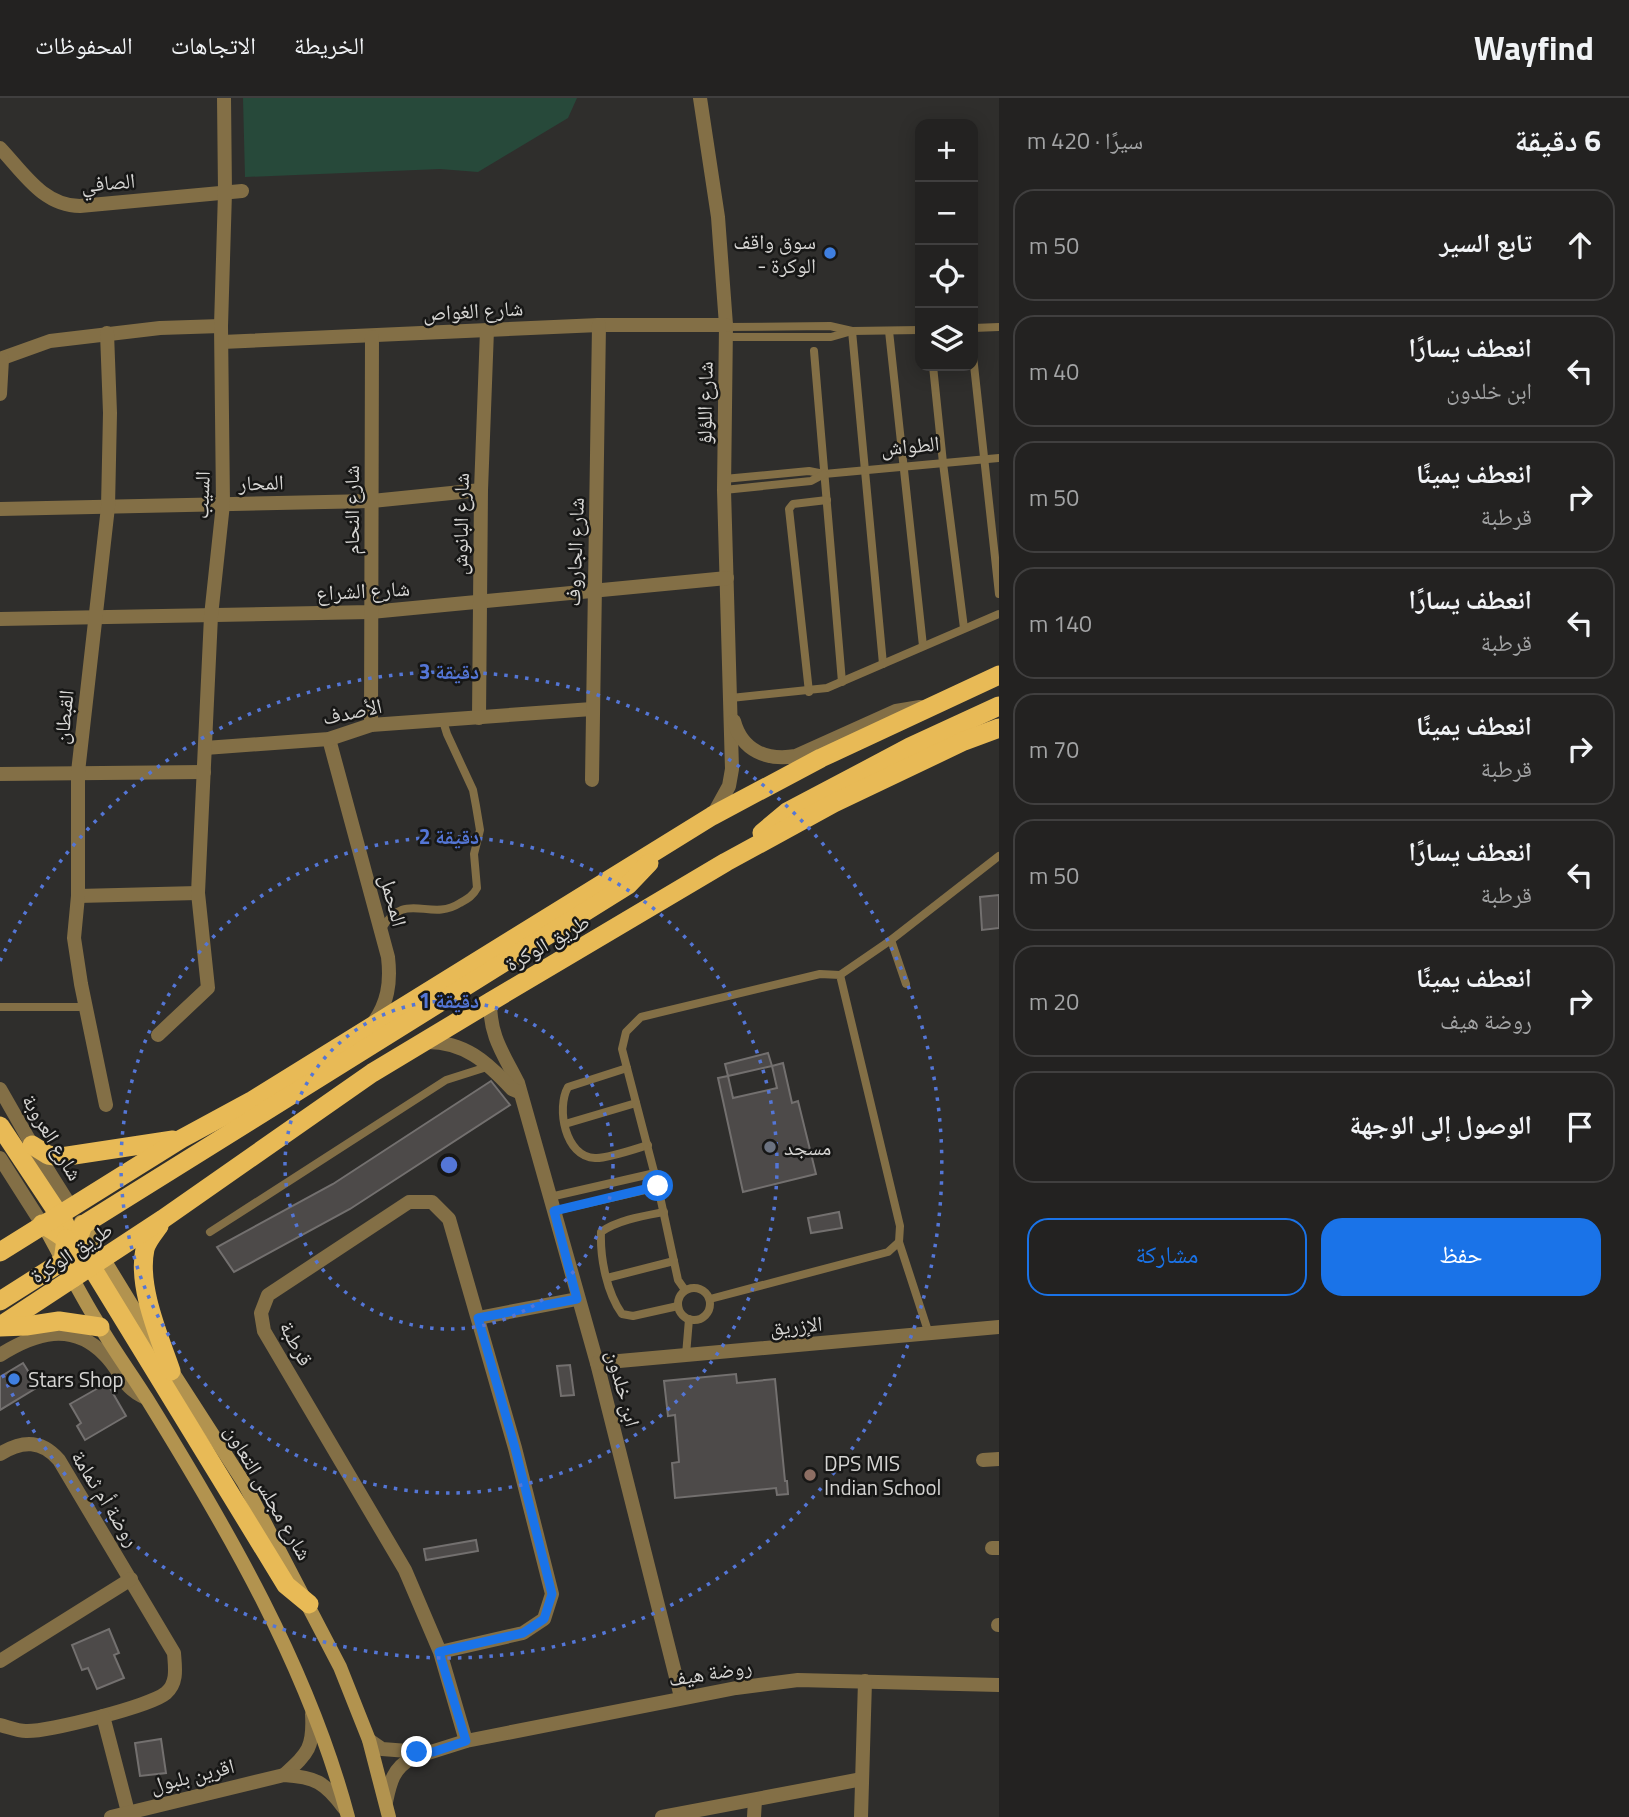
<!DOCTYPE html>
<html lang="ar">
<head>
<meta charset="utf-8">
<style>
  body { margin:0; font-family:"Titillium Web","Noto Naskh Arabic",sans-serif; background:#2b2a2a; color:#f1f3f6; direction:rtl }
  .controls { position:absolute; right:21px; top:21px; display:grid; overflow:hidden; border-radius:14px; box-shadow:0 4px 18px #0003 }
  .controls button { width:63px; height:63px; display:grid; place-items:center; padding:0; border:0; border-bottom:2px solid #403f3f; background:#232221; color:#f1f3f6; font:35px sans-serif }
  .stop { position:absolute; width:21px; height:21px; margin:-16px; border:5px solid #1a73e8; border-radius:50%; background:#fff }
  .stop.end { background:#1a73e8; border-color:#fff; box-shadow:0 2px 7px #0008 }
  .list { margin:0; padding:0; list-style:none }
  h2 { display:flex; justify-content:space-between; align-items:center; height:91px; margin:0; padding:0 28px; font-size:30px }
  h2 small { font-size:23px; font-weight:400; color:#a3a4a5 }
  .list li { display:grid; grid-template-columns:46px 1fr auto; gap:21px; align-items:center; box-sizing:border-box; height:112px; margin:0 14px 14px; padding:0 14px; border:2px solid #403f3f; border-radius:21px }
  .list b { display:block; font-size:26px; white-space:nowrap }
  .list p { margin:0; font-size:23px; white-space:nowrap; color:#a3a4a5 }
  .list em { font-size:23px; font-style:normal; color:#a3a4a5 }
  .actions { display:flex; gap:14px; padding:21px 28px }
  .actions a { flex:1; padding:16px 0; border:2px solid #1a73e8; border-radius:21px; text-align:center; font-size:24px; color:#1a73e8 }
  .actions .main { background:#1a73e8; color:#fff }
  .icon { flex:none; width:38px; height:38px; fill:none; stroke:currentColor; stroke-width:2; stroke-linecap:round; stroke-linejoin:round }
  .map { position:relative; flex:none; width:999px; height:1719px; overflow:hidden; direction:ltr }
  header { display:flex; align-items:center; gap:42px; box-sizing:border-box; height:98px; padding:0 35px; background:#232221; border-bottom:2px solid #403f3f }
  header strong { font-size:33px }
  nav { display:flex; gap:38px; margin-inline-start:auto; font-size:24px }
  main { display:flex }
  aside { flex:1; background:#232221 }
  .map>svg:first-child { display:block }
  .green { fill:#27493a }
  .building { fill:#4d4a49; stroke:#73706f; stroke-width:2 }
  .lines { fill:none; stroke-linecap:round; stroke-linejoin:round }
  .service { stroke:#836f46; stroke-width:8 }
  .minor { stroke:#836f46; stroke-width:14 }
  .tertiary { stroke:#836f46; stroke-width:14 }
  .secondary { stroke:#b2934f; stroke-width:14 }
  .trunk { stroke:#e8ba56; stroke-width:19 }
  .route { stroke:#1a73e8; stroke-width:9 }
  .ring { fill:none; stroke:#5476d6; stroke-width:3.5; stroke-dasharray:3.5 7 }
  .shop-dot { fill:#3f7fe0; stroke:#171716; stroke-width:2.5 }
  .worship-dot { fill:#6b7280; stroke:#171716; stroke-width:2.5 }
  .education-dot { fill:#8d6e63; stroke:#171716; stroke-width:2.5 }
  .labels { text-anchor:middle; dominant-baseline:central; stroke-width:5; stroke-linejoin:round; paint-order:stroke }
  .street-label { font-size:21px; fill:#d6d5d3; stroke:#171716 }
  .poi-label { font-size:21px; fill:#d6d5d3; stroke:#171716; text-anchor:start }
  .centre { fill:#5476d6; stroke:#171716; stroke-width:3.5 }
  .ring-label { font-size:21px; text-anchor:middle; font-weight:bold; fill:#5476d6; stroke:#171716; stroke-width:5; stroke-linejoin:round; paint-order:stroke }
</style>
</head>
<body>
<header>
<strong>Wayfind</strong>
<nav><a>الخريطة</a><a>الاتجاهات</a><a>المحفوظات</a></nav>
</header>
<main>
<aside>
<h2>6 دقيقة<small>سيرًا · 420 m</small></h2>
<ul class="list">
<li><svg class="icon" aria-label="ahead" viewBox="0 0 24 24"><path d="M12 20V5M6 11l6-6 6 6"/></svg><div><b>تابع السير</b></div><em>50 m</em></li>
<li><svg class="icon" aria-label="left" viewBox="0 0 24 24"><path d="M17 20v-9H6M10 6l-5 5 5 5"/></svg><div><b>انعطف يسارًا</b><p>ابن خلدون</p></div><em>40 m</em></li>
<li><svg class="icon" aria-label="right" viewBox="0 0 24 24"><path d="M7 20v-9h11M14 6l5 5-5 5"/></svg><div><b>انعطف يمينًا</b><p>قرطبة</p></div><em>50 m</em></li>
<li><svg class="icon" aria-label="left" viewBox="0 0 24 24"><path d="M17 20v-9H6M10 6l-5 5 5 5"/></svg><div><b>انعطف يسارًا</b><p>قرطبة</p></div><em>140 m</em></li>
<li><svg class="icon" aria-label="right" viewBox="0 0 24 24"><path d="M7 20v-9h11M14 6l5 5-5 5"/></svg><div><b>انعطف يمينًا</b><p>قرطبة</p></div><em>70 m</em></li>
<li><svg class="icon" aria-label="left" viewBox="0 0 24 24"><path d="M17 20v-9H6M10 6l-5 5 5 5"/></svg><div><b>انعطف يسارًا</b><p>قرطبة</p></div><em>50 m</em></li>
<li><svg class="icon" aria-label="right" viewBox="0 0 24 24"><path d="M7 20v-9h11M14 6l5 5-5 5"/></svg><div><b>انعطف يمينًا</b><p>روضة هيف</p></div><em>20 m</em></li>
<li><svg class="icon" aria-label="arrive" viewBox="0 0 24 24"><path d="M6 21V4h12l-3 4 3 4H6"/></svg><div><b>الوصول إلى الوجهة</b></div></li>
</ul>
<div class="actions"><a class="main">حفظ</a><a>مشاركة</a></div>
</aside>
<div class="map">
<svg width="999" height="1719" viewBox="0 0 999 1719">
  <rect width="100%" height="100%" fill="#2f2e2c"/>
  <!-- green -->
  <polygon class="green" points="243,0 577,0 568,20 478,74 440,71 245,79"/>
  <!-- building -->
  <g class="building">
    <polygon points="999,797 999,830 982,832 980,799"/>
    <polygon points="768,955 772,968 728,978 725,966"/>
    <polygon points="783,965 792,1005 798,1003 816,1076 743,1094 718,980 728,978 733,1000 777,990 772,968"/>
    <polygon points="491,983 510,1007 350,1111 234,1174 217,1149 333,1086"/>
    <polygon points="839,1114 842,1130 811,1135 808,1120"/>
    <polygon points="23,1265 38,1289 0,1312 0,1279"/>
    <polygon points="570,1267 574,1297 561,1298 557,1268"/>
    <polygon points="736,1276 737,1285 775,1281 785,1383 787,1383 788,1396 777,1397 776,1390 675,1400 672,1365 679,1364 675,1317 668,1318 664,1283"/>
    <polygon points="107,1285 126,1318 85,1342 77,1328 81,1325 70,1306"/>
    <polygon points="476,1442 478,1453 426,1462 424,1451"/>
    <polygon points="109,1531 119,1555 114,1557 124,1580 97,1591 88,1570 82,1572 72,1547"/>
    <polygon points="161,1641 166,1675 140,1678 135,1645"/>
  </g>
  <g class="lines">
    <!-- service -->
    <g class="service">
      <polyline points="726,229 830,228 852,233 920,232"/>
      <polyline points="973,230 999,229"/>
      <polyline points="852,233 883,566"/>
      <polyline points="889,233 923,548"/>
      <polyline points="726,239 831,239 852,233"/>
      <polyline points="814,253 842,584"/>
      <polyline points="973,258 999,496"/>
      <polyline points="933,268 943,365 964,530"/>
      <polyline points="724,381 809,373 824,376 999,360"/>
      <polyline points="724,392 811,383 824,376"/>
      <polyline points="809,594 789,411 793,406 827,402"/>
      <polyline points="731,600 827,590 999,516"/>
      <path d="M381 832C405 790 429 825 460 805 467 801 473 798 477 790L474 756 480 732 476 708 473 692 447 636 443 623"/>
      <polyline points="891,842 906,886"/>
      <polyline points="840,877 891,842 999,758"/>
      <polyline points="0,909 85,909"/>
      <path d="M627 970 568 989C556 1010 565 1059 595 1060 606 1061 635 1051 648 1047"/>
      <polyline points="565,1026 636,1005"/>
      <polyline points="550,1099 655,1075"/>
      <polyline points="554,1113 658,1089"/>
      <path d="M664 1114C643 1118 618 1122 601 1134 600 1161 607 1195 622 1216L633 1218 678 1208"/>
      <polyline points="210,1134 446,982 490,968"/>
      <polyline points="899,1144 929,1236"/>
      <polyline points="607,1180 674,1163"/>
      <circle cx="694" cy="1206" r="16"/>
      <polyline points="685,1192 678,1182 658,1089 622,951 626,934 641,919 820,876 840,877 900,1128 899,1144 888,1154 710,1201"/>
      <polyline points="686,1257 689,1221"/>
    </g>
    <!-- minor -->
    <g class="minor">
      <polyline points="700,0 718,119 726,227 724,392 732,671 729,688 713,717"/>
      <path d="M0 50C23 74 43 108 80 108L242 93"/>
      <polyline points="222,244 599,227 726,227"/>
      <polyline points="0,261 50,243 160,230 221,228"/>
      <polyline points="0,296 2,261"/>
      <polyline points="0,411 372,403 481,392"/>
      <polyline points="0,521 371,514 727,480"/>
      <polyline points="479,620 481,392 487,232"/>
      <path d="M734 623C742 653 767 663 796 658L896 613 920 609"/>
      <polyline points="371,627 372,239"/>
      <path d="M329 641 388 859C391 885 388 905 372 927"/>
      <polyline points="205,650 329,641 371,627 592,611"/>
      <polyline points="0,676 204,674"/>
      <polyline points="592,682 599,227"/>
      <polyline points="78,798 198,795"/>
      <path d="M490 904C490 939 503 955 518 985L597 1265 681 1599"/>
      <polyline points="158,937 208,890 198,795 211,518 223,406 221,228 225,94 224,0"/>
      <path d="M425 944C464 943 487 964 512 991L519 994"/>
      <polyline points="106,1007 81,886 74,840 78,798 78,674 108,409 110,315 107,235"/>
      <polyline points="478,1220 577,1201"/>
      <path d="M0 1257C35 1235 72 1223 105 1257 122 1274 122 1290 146 1300"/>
      <polyline points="597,1265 999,1229"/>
      <path d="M0 1356C22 1342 42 1342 59 1362L174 1555C175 1569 178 1585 166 1595 151 1608 47 1634 26 1633 18 1633 8 1629 0 1627"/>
      <polyline points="983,1362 999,1361"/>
      <polyline points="992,1450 999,1450"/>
      <polyline points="998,1527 999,1527"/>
      <polyline points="440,1554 523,1535 544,1521 552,1496 515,1350 449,1121 432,1104 409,1104 268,1197 261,1215 264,1233 405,1472 440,1554 466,1643"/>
      <polyline points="0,1563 131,1481"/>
      <polyline points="103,1618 128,1714"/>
      <polyline points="369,1642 382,1651 421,1654"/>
      <path d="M284 1677C308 1655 314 1650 312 1616"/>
      <path d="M386 1704C390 1685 393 1670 412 1660L466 1643 736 1590 798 1582 999 1587"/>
      <path d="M111 1719 284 1677C315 1679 325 1684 344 1710"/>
      <polyline points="662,1719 862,1681"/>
      <polyline points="754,1719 755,1702"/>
      <polyline points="861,1719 865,1583"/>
    </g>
    <!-- tertiary -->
    <g class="tertiary">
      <polyline points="0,991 32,1047 71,1109"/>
      <polyline points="0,1060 42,1126"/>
    </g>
    <!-- secondary -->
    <g class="secondary">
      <polyline points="81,1124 156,1247"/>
      <path d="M44 1128C63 1162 80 1197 101 1230 115 1254 132 1277 147 1301 228 1432 308 1569 348 1719"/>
      <polyline points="166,1264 244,1385 340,1569 369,1642 389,1719"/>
    </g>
    <!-- trunk -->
    <g class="trunk">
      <polyline points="762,735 787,714 910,649 999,608"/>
      <polyline points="0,1028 65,1126"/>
      <polyline points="32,1047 48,1057 61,1059 173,1042"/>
      <path d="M42 1126C65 1139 75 1147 91 1168L286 1487 309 1506"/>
      <path d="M159 1128C154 1135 147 1143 145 1151 137 1188 159 1238 171 1273"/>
      <polyline points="0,1154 181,1041 253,1002 712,718 821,660 999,577"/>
      <polyline points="73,1180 78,1141 83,1127 628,787 649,765"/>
      <polyline points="0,1203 63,1163 66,1141"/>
      <polyline points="0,1228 163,1121 372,975 490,904 726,764 834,705 964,643 999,630"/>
      <polyline points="0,1229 26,1228 59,1223 100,1229"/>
    </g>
  </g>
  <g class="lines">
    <!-- route -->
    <polyline class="route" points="417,1654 433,1654 466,1643 439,1554 523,1535 544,1521 552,1496 515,1350 478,1220 577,1201 554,1113 658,1088"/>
  </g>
  <!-- distance rings -->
  <g class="ring">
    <circle cx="449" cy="1067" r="164"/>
    <circle cx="449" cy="1067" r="328"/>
    <path d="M0 863A493 493 0 1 1 0 1271"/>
  </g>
  <!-- markers -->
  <g class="shop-dot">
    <circle cx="830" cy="155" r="7"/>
    <circle cx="14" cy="1281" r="7"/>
  </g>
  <circle class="worship-dot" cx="770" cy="1049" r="7"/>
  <circle class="education-dot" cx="810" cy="1377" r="7"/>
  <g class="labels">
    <!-- street labels -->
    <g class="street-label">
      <text transform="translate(108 84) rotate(-5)">الصافي</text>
      <text transform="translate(473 212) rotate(-3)">شارع الغواص</text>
      <text transform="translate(704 305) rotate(-89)">شارع اللؤلؤ</text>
      <text transform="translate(910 347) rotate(-5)">الطواش</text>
      <text transform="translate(261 384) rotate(-2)">المحار</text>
      <text transform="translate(201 397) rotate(-88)">السيب</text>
      <text transform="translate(351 412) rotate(-90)">شارع النحام</text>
      <text transform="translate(460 426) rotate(-89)">شارع البانوش</text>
      <text transform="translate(574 454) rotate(-88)">شارع الجاروف</text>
      <text transform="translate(363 492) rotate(-3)">شارع الشراع</text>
      <text transform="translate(352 613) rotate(-12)">الأصدف</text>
      <text transform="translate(63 619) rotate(-84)">القبطان</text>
      <text transform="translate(394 802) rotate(75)">المحمل</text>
      <text transform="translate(547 844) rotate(-30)">طريق الوكرة</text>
      <text transform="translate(53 1039) rotate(59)">شارع العروبة</text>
      <text transform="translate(71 1154) rotate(-33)">طريق الوكرة</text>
      <text transform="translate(796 1227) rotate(-5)">الإزريق</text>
      <text transform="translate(297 1245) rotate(62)">قرطبة</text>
      <text transform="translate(624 1290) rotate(75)">ابن خلدون</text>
      <text transform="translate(269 1394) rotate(60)">شارع مجلس التعاون</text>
      <text transform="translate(106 1400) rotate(58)">روضة أم ثمامة</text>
      <text transform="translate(710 1574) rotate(-9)">روضة هيف</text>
      <text transform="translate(192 1677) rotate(-14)">اقرين بلبول</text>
    </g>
    <!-- poi labels -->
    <g class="poi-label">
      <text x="816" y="143" text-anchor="end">سوق واقف<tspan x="816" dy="24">- الوكرة</tspan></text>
      <text x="784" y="1049">مسجد</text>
      <text x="28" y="1281">Stars Shop</text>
      <text x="824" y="1365">DPS MIS<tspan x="824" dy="24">Indian School</tspan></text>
    </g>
  </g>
  <circle cx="449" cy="1067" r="10" class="centre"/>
  <g class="ring-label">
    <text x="449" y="581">3 دقيقة</text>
    <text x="449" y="746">2 دقيقة</text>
    <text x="449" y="910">1 دقيقة</text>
  </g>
</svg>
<div class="controls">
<button>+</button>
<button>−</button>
<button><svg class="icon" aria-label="locate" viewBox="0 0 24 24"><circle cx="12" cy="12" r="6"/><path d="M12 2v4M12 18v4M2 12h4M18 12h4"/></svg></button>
<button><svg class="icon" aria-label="layers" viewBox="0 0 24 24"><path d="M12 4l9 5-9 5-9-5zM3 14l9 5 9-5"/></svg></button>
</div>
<div class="stop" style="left:658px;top:1088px"></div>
<div class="stop end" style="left:417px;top:1654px"></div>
</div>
</main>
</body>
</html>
